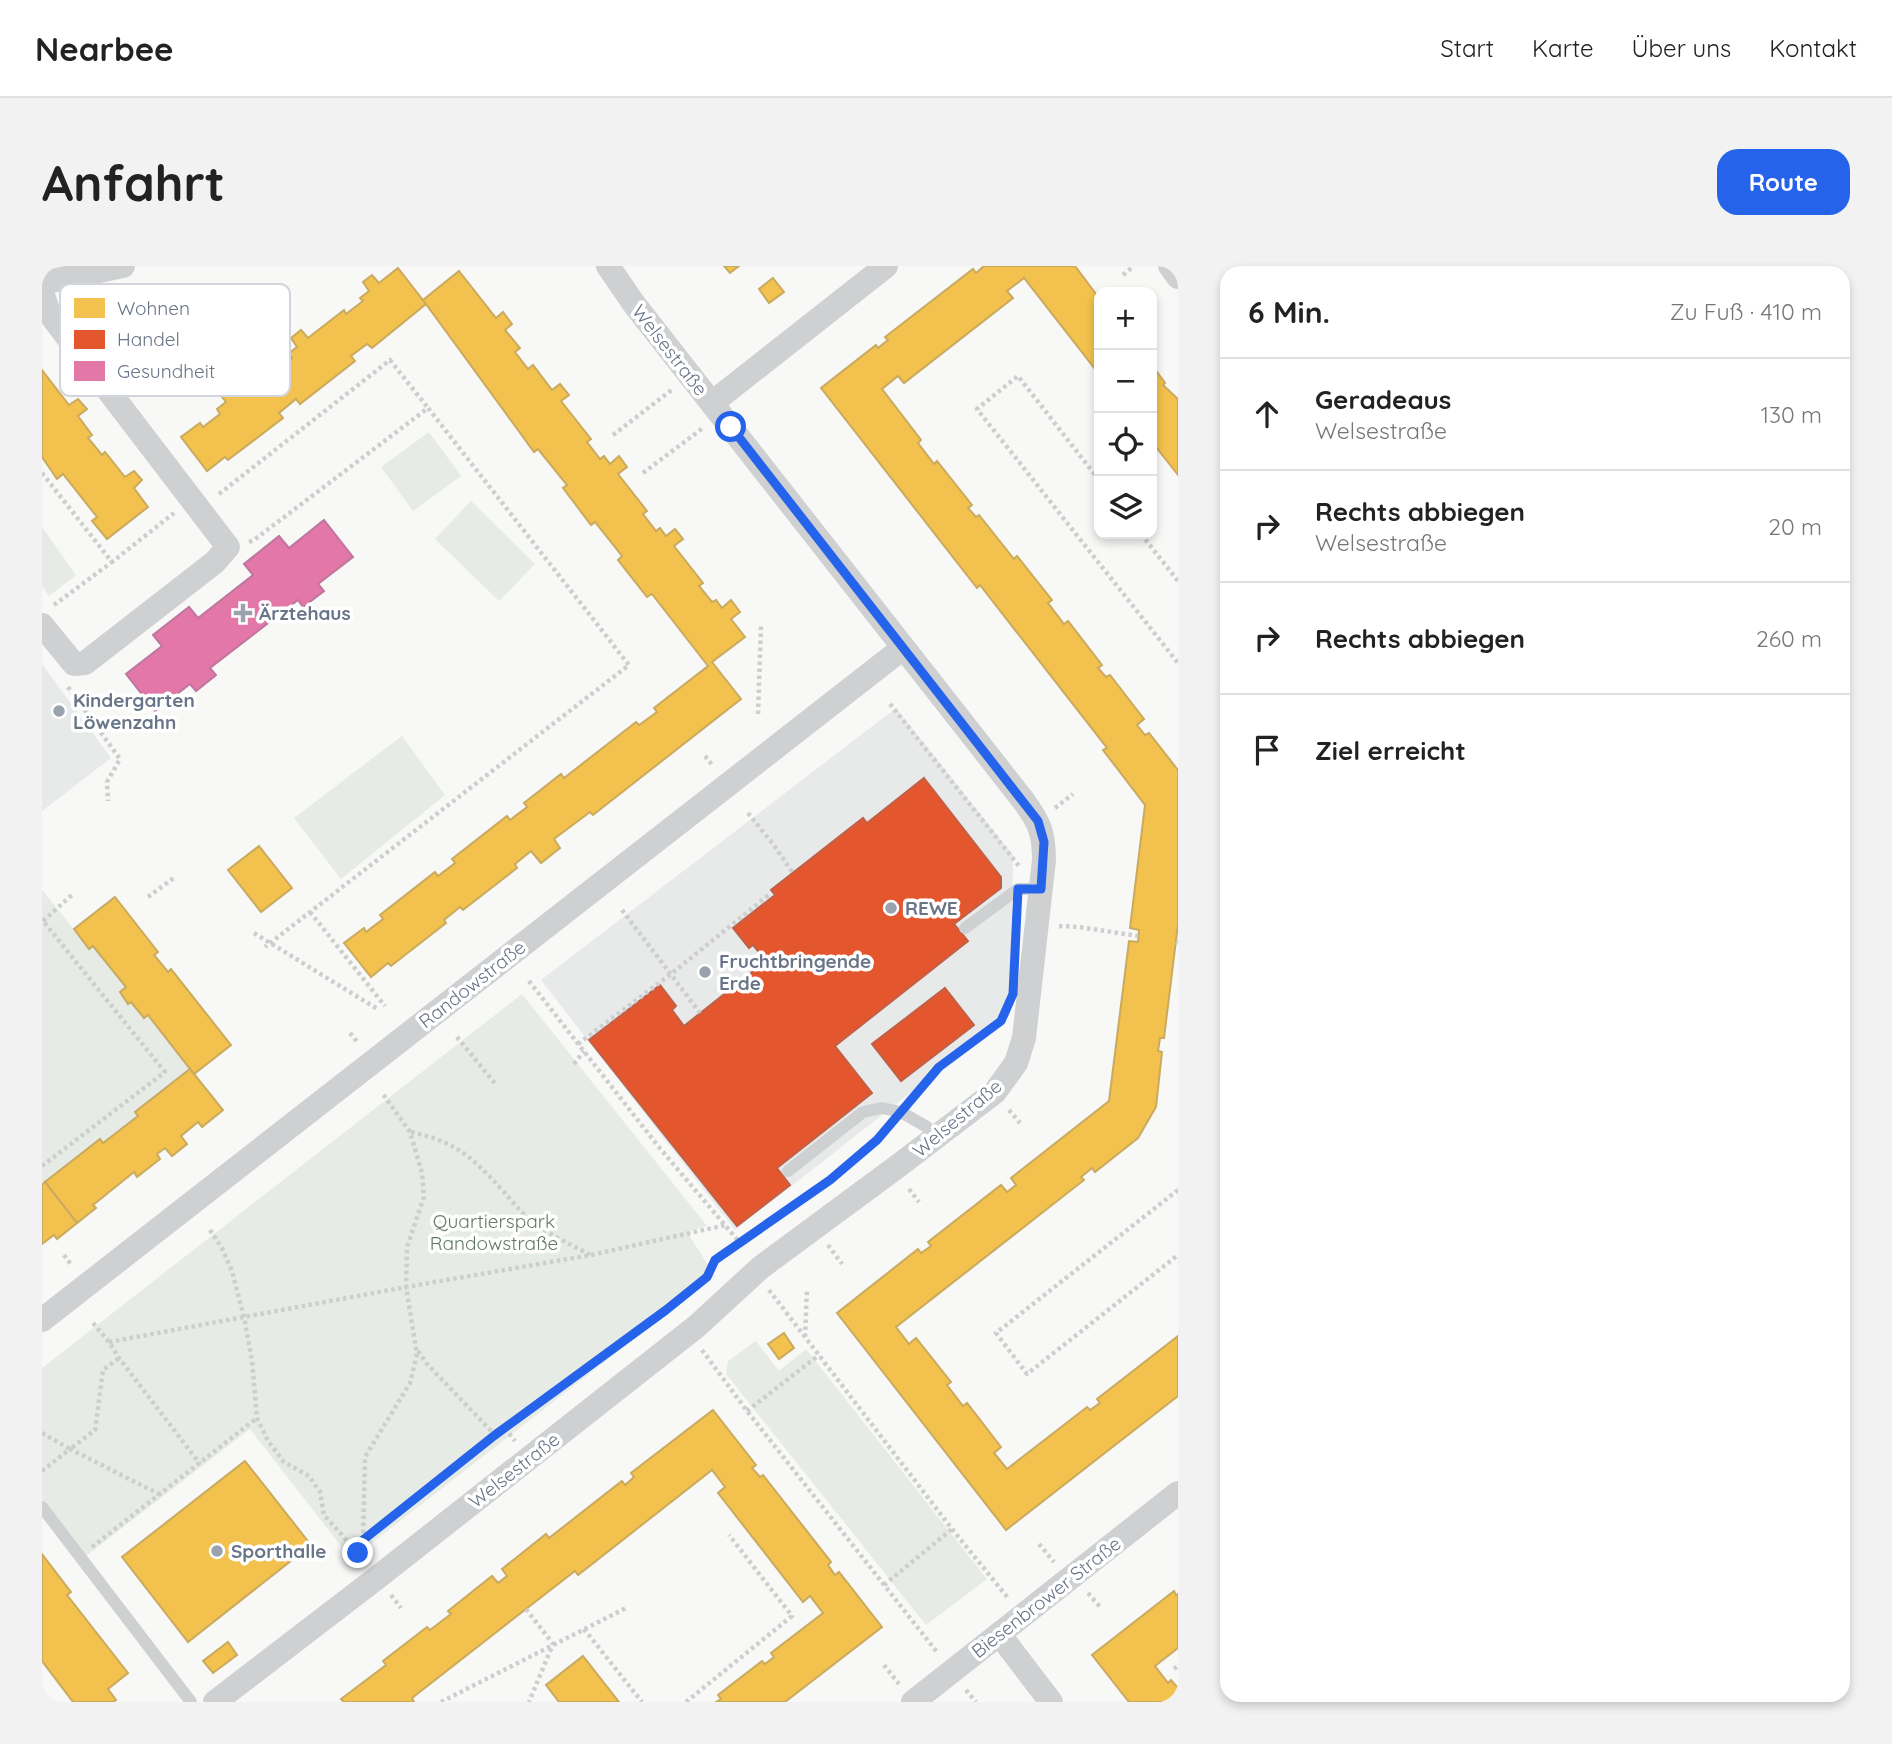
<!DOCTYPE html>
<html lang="de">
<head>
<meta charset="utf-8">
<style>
  body { margin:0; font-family:Quicksand,sans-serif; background:#f2f2f2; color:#222 }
  .controls { position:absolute; right:21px; top:21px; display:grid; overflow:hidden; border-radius:14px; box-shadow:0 4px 10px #0003 }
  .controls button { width:63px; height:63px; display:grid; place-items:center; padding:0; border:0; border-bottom:2px solid #e0e0e0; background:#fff; color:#222; font:35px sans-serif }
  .stop { position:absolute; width:21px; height:21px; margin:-16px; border:5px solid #2563eb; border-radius:50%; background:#fff }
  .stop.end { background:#2563eb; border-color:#fff; box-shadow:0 2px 7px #0008 }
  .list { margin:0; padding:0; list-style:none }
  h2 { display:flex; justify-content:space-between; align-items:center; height:91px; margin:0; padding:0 28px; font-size:30px }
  h2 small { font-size:23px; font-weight:400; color:#767676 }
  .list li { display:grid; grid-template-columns:46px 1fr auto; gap:21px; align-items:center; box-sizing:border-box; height:112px; padding:0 28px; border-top:2px solid #e0e0e0 }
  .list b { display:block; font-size:26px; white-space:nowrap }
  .list p { margin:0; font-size:23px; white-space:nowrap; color:#767676 }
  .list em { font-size:23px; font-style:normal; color:#767676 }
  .icon { flex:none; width:38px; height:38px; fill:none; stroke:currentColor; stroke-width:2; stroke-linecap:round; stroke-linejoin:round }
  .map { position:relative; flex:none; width:1136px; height:1436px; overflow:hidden; border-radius:21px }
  header { display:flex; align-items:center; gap:42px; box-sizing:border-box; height:98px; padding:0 35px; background:#fff; border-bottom:2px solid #e0e0e0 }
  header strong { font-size:33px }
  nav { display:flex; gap:38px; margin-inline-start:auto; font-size:24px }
  .intro { display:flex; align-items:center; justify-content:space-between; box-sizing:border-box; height:168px; padding:0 42px }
  h1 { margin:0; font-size:49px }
  .button { padding:18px 32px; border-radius:21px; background:#2563eb; color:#fff; font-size:24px; font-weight:700 }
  main { display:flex; gap:42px; padding:0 42px }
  aside { flex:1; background:#fff; border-radius:21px; box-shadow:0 4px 10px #0003 }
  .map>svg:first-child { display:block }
  .built { fill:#e8e9e9 }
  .green { fill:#e7ebe5 }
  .homes { fill:#f2c14e; stroke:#c9aa5f; stroke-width:2 }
  .shops { fill:#e4572e; stroke:#bf6049; stroke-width:2 }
  .health { fill:#e377a8; stroke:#be769e; stroke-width:2 }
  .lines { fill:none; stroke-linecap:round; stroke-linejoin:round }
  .path { stroke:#cecece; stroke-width:4.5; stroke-dasharray:3.5 3.5; stroke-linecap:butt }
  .lane { stroke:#cfd0d2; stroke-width:12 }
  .street { stroke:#cfd0d2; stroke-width:24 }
  .route { stroke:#2563eb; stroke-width:9 }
  .poi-dot { fill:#9aa2ae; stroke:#fff; stroke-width:2.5 }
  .labels { text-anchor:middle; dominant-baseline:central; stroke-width:7; stroke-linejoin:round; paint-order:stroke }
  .street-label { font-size:19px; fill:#687487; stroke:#fff }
  .poi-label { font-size:19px; font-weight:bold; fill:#687487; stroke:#fff; text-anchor:start }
  .park-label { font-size:19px; fill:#647963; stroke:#fff }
  .key { fill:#fff; stroke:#d2d5db; stroke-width:2 }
  .key-label { font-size:19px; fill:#687487 }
</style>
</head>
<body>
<header>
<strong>Nearbee</strong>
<nav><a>Start</a><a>Karte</a><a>Über uns</a><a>Kontakt</a></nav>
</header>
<div class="intro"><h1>Anfahrt</h1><a class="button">Route</a></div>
<main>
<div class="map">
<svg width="1136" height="1436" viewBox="0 0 1136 1436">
  <rect width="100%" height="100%" fill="#f8f8f7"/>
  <!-- built -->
  <g class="built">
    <polygon points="0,398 69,492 0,545"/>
    <polygon points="854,442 971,589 968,749 693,964 499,714"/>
  </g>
  <!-- green -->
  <g class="green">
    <polygon points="387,166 419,210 371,245 339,201"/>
    <polygon points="429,235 493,298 457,335 393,273"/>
    <polygon points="0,261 34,309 7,330 0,320"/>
    <polygon points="360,470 403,529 299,613 252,552"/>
    <polygon points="0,624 47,682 51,680 84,721 78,726 86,737 89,736 101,752 106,749 148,803 93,846 96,850 61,877 58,874 0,919"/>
    <polygon points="480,728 665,960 645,966 673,1010 309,1293 208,1163 44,1290 0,1233 0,1102"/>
    <polygon points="714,1075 737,1105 764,1083 945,1313 884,1359 684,1108 686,1095"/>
  </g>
  <!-- homes -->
  <g class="homes">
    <polygon points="682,0 697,0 688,7"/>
    <polygon points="942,0 1033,0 1057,32 1057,35 1055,37 1057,40 1057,108 982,12 965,25 971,32 862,117 856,110 840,123 879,174 876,177 892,198 895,195 930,239 926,242 934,251 937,249 972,293 975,290 1010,334 1006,337 1022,358 1026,355 1060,399 1056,402 1064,411 1068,409 1102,453 1095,459 1103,469 1107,467 1136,504 1136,658 1122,772 1118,772 1116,785 1120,786 1114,841 1096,872 1053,906 1050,902 1039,911 1042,914 854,1061 867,1078 874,1072 909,1116 905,1119 921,1140 925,1137 959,1181 952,1187 965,1203 1045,1141 1048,1144 1058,1137 1055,1133 1136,1070 1136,1130 964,1264 795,1047 876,983 879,987 889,980 886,976 959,919 965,926 974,919 969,912 1067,835 1087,675 1096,676 1097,664 1088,662 1103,539 1061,484 1065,482 938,319 935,322 779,122 834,79 836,82 846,74 843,71 931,3 934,7"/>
    <polygon points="356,2 384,38 330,82 325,78 309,90 313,95 258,138 254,133 237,147 241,152 186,194 183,191 165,205 139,171 158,157 161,161 178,148 175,143 184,136 177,127 187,120 193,129 230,100 233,105 250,92 247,87 255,81 249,72 259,64 266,72 302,44 304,48 321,35 318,32 327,25 321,16 330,9 337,17"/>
    <polygon points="417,5 454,52 461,46 470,58 463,64 478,82 473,86 486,103 491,99 510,124 518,118 527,129 519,135 549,173 545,176 558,193 562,190 568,198 577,190 585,201 576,208 605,245 601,248 614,265 618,262 624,270 633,263 641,273 632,280 661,317 657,320 670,336 674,334 680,342 689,334 698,346 689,353 703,371 670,396 699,433 551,549 548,546 512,573 518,582 499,597 489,585 473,598 475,602 421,644 418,641 402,654 404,657 349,700 346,697 329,711 302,677 322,662 324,666 341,653 338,649 393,606 396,610 413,597 410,593 465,550 468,554 485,541 482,537 519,508 522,512 594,456 597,459 615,446 612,442 666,400 610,328 605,331 576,294 580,290 553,256 549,259 521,222 525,219 496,183 492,186 381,34"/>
    <polygon points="731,12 742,26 727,37 717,23"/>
    <polygon points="1110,99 1123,117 1121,119 1136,133 1136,209 1110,176"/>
    <polygon points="0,104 27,139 36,133 45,143 36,150 50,169 46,172 60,189 63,186 83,211 92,205 100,214 92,222 106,241 65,273 50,255 55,251 21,208 15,213 0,191"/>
    <polygon points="217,580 250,622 219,646 186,604"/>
    <polygon points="73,631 116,686 112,689 126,706 129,703 189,779 152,808 106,749 102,752 89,736 86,738 78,726 84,721 51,680 47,683 32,663"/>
    <polygon points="148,803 181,844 160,861 156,856 139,870 145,878 130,890 123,882 115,888 118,893 95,911 92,906 51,939 54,942 35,957 3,916 58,873 61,877 96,850 93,846"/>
    <polygon points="3,916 35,957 15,973 12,969 0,978 0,919"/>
    <polygon points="742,1067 752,1082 737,1093 726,1078"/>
    <polygon points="671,1144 714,1199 710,1202 718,1211 721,1209 789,1296 786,1299 793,1309 797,1306 840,1361 743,1436 674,1436 679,1433 676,1429 720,1395 723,1398 732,1391 729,1387 781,1347 768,1330 761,1336 676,1227 683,1221 670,1204 536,1309 533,1305 484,1343 370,1432 372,1436 302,1436 299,1433 344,1399 341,1395 385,1361 388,1364 409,1348 406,1345 450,1310 456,1317 465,1310 460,1303 504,1268 507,1272 580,1215 583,1219 592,1211 589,1207"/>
    <polygon points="203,1195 269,1279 146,1376 80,1291"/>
    <polygon points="0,1288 29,1326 25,1329 86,1407 66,1423 74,1434 71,1436 31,1436 0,1395"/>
    <polygon points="1132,1325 1134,1329 1136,1328 1136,1382 1113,1400 1126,1417 1129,1414 1136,1422 1136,1436 1087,1436 1050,1389"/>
    <polygon points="186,1376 195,1389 171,1407 161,1395"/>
    <polygon points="541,1390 577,1436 517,1436 504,1419"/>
  </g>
  <!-- shops -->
  <g class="shops">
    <polygon points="882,512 959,611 959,622 912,658 926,675 793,780 830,827 735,902 748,919 695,960 547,774 618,719 634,740 630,744 642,760 724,695 711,679 707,682 691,662 733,629 729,624 821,552 825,557"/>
    <polygon points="903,722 932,759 859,815 830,778"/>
  </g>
  <!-- health -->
  <polygon class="health" points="282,254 311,291 276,318 282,325 261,341 256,334 168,402 174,409 154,425 148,418 113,445 84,408 120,380 111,369 147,341 156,352 211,309 202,298 237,270 247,282"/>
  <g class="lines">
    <!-- path -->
    <g class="path">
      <polyline points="1081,9 1092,0"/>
      <polyline points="571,169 631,123"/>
      <polyline points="0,207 70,296 132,247"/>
      <polyline points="601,207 661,162"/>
      <polyline points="1057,214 976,110 935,143 1136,397"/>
      <polyline points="177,228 348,94 386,142"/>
      <polyline points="1099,268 1136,315"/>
      <polyline points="207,276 212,274 386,142 587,399 223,681"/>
      <polyline points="12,339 70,296"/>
      <polyline points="26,421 78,493 65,516 66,535"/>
      <polyline points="848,438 977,600"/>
      <polyline points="716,448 719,360"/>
      <polyline points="663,490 671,500"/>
      <polyline points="1013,542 1031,528"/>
      <polyline points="706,547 731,578 751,607"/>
      <polyline points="106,631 133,611"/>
      <polyline points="580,644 658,747"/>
      <polyline points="268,646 343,740"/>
      <polyline points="1,655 32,627"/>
      <polyline points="1017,660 1037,661 1096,670"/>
      <polyline points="212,667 337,744"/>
      <polyline points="1134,676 1136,677"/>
      <polyline points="487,715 616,880 698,977"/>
      <polyline points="308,767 316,777"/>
      <polyline points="415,771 455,820"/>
      <polyline points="536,778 629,708 728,628"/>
      <polyline points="532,798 542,785"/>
      <polyline points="870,833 897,801 960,753"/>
      <polyline points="967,844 978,857"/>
      <path d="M369 866C415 876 431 892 462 926 469 934 476 943 484 950 502 966 527 978 549 989"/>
      <polyline points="0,900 123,806 1,655"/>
      <polyline points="867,923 877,936"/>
      <polyline points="1136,924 954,1067 985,1108 1136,989"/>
      <polyline points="168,964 180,982 190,1005 202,1051 210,1094 215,1152 226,1175 242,1196 267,1210 278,1226 282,1249 316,1287"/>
      <polyline points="786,979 800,998"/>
      <polyline points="22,989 30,1000"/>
      <polyline points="727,1024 910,1263 966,1332"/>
      <polyline points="51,1057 67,1076 77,1092 158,1198"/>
      <polyline points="763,1071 765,1024"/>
      <polyline points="67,1076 364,1021 549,989 684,959"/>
      <polyline points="660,1084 705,1145 895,1386"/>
      <polyline points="376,1085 385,1098 453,1169"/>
      <polyline points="705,1145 777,1089"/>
      <polyline points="463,1162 473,1175"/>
      <polyline points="0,1167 28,1183 53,1164 61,1104 77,1092"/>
      <polyline points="0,1205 28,1183 119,1229"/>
      <polyline points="321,1274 453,1169 624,1044 665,1011 673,994 788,914 835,874 846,861"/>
      <polyline points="997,1278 1012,1296"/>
      <polyline points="50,1281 215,1152"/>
      <polyline points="316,1287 321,1274 323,1191 368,1117 375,1088 364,1021 365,981 382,931 380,907 368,866 341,828"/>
      <polyline points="842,1319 910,1263"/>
      <polyline points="1046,1327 1059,1342"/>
      <polyline points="349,1329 359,1342"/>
      <polyline points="484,1343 511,1378 487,1436"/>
      <polyline points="542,1363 600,1436"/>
      <polyline points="842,1399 857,1418"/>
      <polyline points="1132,1403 1136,1400"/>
      <polyline points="924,1424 934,1436"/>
      <polyline points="399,1436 584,1342"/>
      <polyline points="644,1436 750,1350 687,1269"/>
    </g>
    <!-- lane -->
    <g class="lane">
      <polyline points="923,662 976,623 999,623"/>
      <polyline points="746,905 821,846 840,842 859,846 885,861"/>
      <polyline points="0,1241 149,1436"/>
    </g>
    <!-- street -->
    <g class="street">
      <polyline points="1128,0 1136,11"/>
      <polyline points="0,17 81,0"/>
      <polyline points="0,26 7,47 186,281 173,296 43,397 32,398 0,359"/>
      <polyline points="670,137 844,0"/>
      <polyline points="0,1054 861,382"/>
      <polyline points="957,1368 1009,1436"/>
      <path d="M173 1436 336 1311 655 1060 718 1002 856 900 953 826 974 797 982 772 1002 594C1002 566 997 556 981 534L592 38 566 0"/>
      <polyline points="871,1436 1136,1227"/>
    </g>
  </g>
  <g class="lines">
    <!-- route -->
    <polyline class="route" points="316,1287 321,1274 453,1169 624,1044 665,1011 673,994 788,914 835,874 897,801 959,755 971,728 976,623 999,623 1002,576 996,555 689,161"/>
  </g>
  <!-- markers -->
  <g class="poi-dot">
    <path d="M197.5 336.5h7v7h7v7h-7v7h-7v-7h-7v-7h7z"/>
    <circle cx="17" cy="445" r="7"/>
    <circle cx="849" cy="642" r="7"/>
    <circle cx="663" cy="706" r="7"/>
    <circle cx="175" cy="1285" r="7"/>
  </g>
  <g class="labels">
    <!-- street labels -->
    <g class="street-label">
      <text transform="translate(628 84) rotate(52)">Welsestraße</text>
      <text transform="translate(430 718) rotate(-38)">Randowstraße</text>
      <text transform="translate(915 852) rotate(-40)">Welsestraße</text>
      <text transform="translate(472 1204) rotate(-38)">Welsestraße</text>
      <text transform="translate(1004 1331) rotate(-38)">Biesenbrower Straße</text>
    </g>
    <!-- poi labels -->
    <g class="poi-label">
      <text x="217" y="347">Ärztehaus</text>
      <text x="31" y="434">Kindergarten<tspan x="31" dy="22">Löwenzahn</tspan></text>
      <text x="863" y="642">REWE</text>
      <text x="677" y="695">Fruchtbringende<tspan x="677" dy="22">Erde</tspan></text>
      <text x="189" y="1285">Sporthalle</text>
    </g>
    <!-- park labels -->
    <g class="park-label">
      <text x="452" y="955">Quartierspark<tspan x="452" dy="22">Randowstraße</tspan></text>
    </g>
  </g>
  <!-- legend -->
  <rect x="18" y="18" width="230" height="112" rx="10" class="key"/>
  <rect x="32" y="32" width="31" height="20" fill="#f2c14e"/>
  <rect x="32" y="64" width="31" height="19" fill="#e4572e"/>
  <rect x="32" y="95" width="31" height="20" fill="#e377a8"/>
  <g class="key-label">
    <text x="75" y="49">Wohnen</text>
    <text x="75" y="80">Handel</text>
    <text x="75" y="112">Gesundheit</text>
  </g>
</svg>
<div class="controls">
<button>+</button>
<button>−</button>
<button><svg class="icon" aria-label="locate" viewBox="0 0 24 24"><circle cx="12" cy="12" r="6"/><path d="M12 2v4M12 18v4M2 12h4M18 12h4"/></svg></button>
<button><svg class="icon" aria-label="layers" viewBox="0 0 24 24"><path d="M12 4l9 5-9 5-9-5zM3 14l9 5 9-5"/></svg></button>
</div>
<div class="stop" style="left:689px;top:161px"></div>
<div class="stop end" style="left:316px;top:1287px"></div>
</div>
<aside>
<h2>6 Min.<small>Zu Fuß · 410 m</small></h2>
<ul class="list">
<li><svg class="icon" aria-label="ahead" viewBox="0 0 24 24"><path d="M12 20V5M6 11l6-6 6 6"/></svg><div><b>Geradeaus</b><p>Welsestraße</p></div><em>130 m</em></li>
<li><svg class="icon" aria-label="right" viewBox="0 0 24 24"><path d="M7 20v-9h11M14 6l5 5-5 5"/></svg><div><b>Rechts abbiegen</b><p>Welsestraße</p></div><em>20 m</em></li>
<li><svg class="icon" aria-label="right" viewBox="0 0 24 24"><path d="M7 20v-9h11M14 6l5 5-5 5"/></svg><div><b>Rechts abbiegen</b></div><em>260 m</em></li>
<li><svg class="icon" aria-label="arrive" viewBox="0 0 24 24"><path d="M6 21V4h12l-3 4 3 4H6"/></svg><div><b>Ziel erreicht</b></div></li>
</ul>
</aside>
</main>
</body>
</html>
